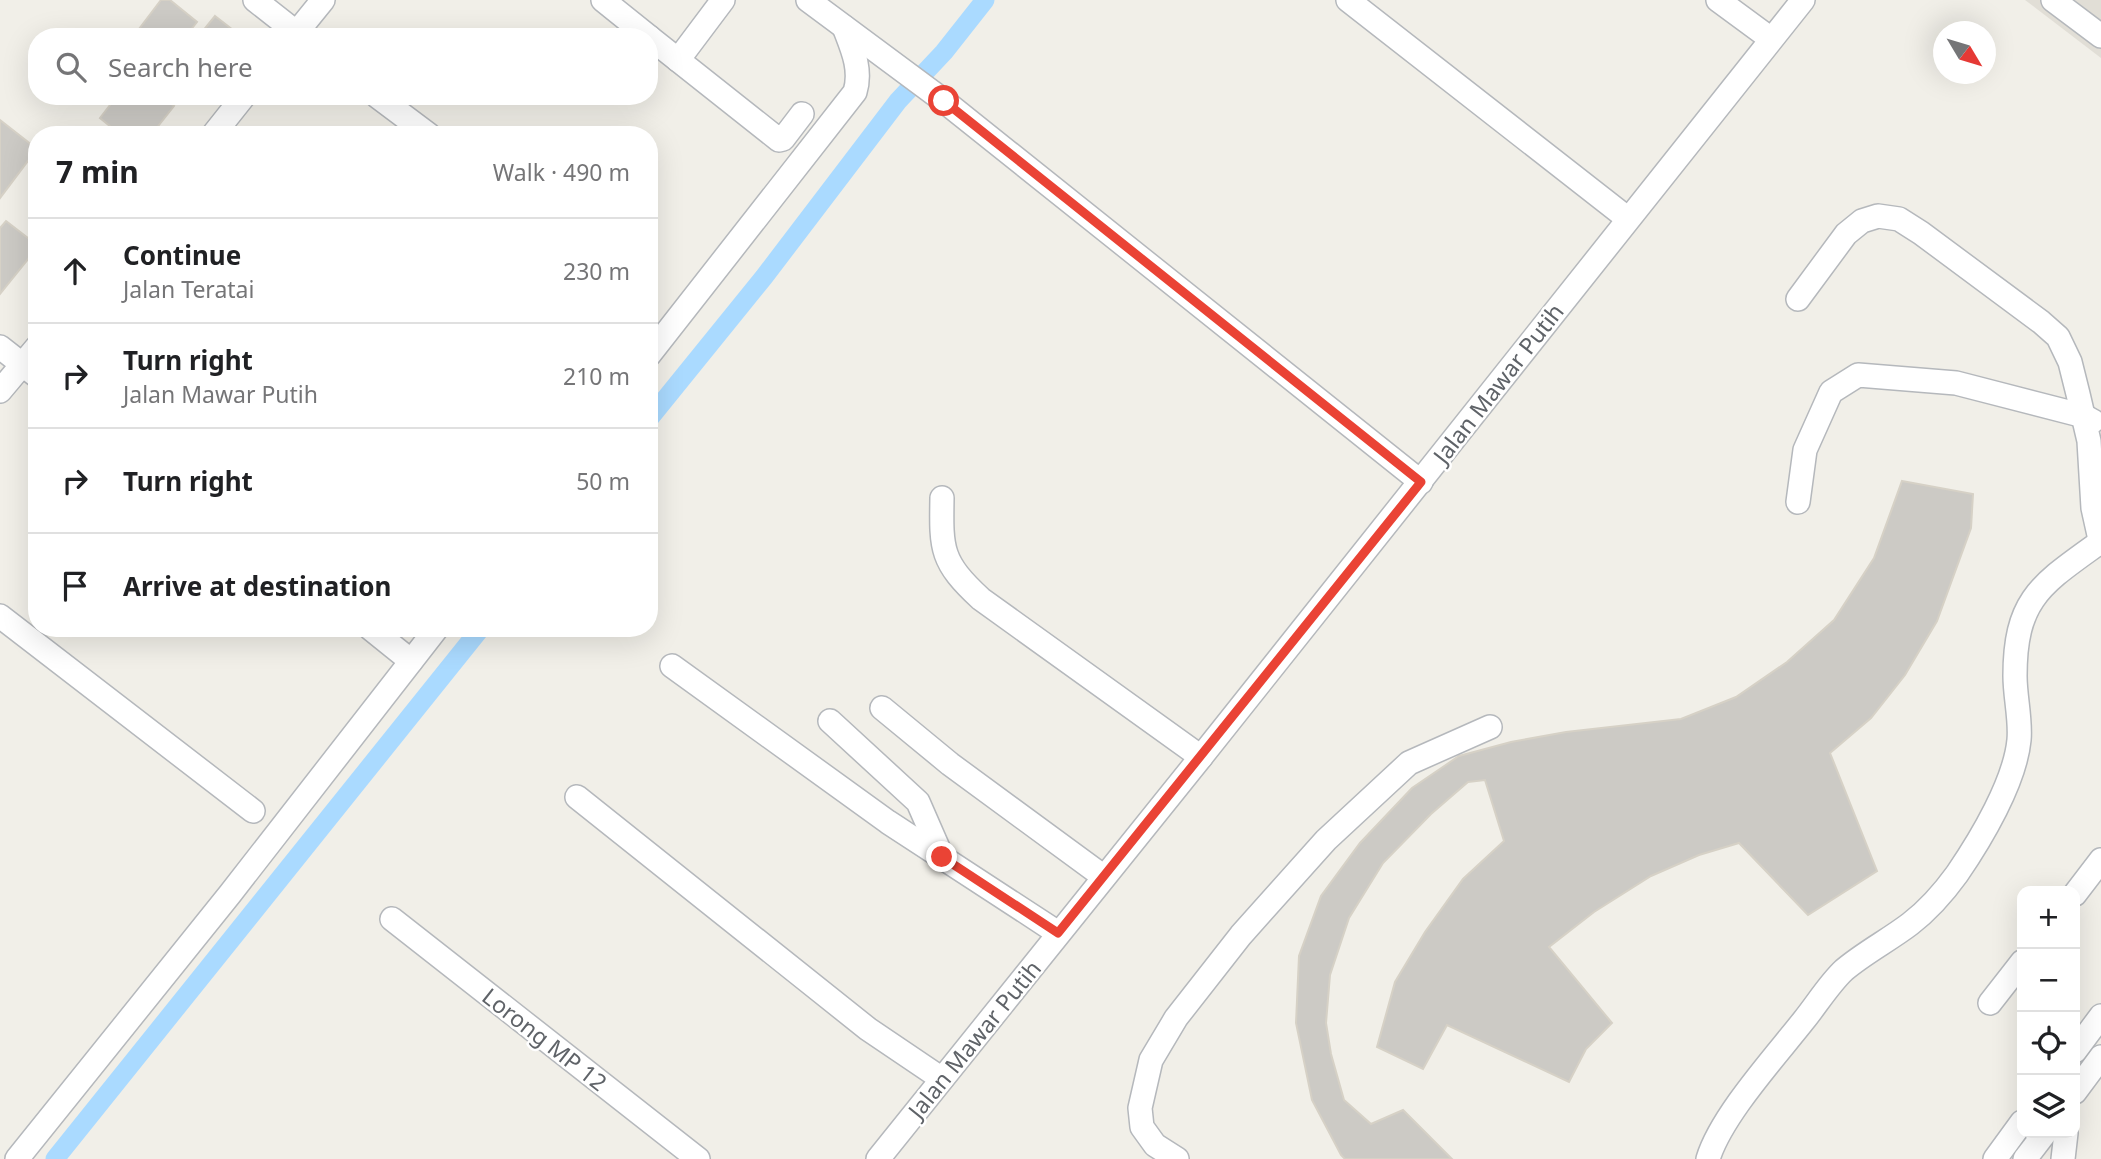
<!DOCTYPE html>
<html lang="en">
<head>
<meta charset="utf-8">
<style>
  body { margin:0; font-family:"Noto Sans",sans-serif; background:#f6f6f6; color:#202124 }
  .controls { position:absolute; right:21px; bottom:21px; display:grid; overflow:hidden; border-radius:14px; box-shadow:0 7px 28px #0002 }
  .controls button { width:63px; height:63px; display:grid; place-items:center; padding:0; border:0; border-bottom:2px solid #e0e0e0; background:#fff; color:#202124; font:35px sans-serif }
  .compass { position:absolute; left:1933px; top:21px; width:63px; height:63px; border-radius:50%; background:#fff; box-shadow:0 7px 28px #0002; rotate:128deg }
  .stop { position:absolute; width:21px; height:21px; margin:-16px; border:5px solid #ea4335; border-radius:50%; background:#fff }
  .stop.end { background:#ea4335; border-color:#fff; box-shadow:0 2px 7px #0008 }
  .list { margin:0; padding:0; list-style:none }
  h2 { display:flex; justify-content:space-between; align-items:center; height:91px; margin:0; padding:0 28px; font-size:30px }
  h2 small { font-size:23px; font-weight:400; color:#757577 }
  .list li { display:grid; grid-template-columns:46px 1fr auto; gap:21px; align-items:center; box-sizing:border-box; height:105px; padding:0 28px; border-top:2px solid #e0e0e0 }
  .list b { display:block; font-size:26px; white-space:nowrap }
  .list p { margin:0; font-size:23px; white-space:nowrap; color:#757577 }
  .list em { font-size:23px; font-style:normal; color:#757577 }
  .icon { flex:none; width:38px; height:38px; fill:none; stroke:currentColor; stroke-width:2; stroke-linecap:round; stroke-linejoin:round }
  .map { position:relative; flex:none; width:2101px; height:1159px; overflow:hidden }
  .search { position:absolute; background:#fff; box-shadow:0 7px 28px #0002; left:28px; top:28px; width:630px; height:77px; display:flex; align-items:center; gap:18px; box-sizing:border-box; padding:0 24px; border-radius:28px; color:#757577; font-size:26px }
  .panel { position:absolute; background:#fff; box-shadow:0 7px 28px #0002; left:28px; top:126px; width:630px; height:511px; border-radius:28px }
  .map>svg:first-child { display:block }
  .education { fill:#e1ded6 }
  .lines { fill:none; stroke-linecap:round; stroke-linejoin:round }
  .canal { stroke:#aadaff; stroke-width:19 }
  .building { fill:#cccac5; stroke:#d6d1c6; stroke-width:2 }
  .minor-casing { stroke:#b5b8bc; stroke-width:26 }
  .minor { stroke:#fff; stroke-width:23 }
  .route { stroke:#ea4335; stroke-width:9 }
  .labels { text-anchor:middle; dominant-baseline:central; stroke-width:5; stroke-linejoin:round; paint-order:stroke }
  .street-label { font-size:23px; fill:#5f6368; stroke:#fff }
</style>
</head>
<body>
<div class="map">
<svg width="2101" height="1159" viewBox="0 0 2101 1159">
  <rect width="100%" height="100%" fill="#f1efe8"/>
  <!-- education -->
  <polygon class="education" points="2025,0 2101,0 2101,58"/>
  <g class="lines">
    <!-- canal -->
    <g class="canal">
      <polyline points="649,419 764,277 898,101 944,52 985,0"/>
      <polyline points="55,1159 481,628"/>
    </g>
  </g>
  <!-- building -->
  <g class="building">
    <polygon points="161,0 170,0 197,22 185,37 133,37"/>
    <polygon points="215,16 242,37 198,37"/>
    <polygon points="117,96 161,96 174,106 151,135 121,135 100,118"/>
    <polygon points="0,120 37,149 0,198"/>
    <polygon points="6,221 37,245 37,248 0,294 0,228"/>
    <polygon points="1902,481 1973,494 1971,528 1937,621 1905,675 1871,718 1830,753 1877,871 1808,915 1739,843 1699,855 1651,876 1594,912 1549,947 1612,1023 1586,1049 1569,1082 1447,1025 1423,1069 1377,1047 1395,982 1425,932 1463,879 1504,841 1485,780 1468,782 1431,814 1383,863 1349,918 1330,975 1326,1023 1331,1054 1344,1100 1371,1124 1403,1110 1452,1159 1345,1159 1341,1155 1312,1100 1296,1023 1299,956 1321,896 1360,843 1412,788 1459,756 1511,742 1566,732 1681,719 1736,697 1787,662 1834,620 1874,558"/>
  </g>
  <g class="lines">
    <!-- minor casing -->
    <g class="minor-casing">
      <g id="minor">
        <polyline points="255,0 302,37"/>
        <polyline points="603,0 649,37"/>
        <polyline points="808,0 944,101 1421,482"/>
        <polyline points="1348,0 1627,218"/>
        <polyline points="1718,0 1771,39"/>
        <polyline points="2053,0 2101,36"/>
        <polyline points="293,37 323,0"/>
        <polyline points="649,37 779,140 783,139 802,114"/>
        <polyline points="678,60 723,0"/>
        <polyline points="377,96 429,135"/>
        <polyline points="213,135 244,96"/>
        <polyline points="1798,299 1846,234 1862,221 1878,216 1899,219 1921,233 2041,322 2058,337 2070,362 2078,394 2089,441 2093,508 2101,544"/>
        <polyline points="0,347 37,376"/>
        <path d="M649 355 855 92C862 69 852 48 844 27"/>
        <polyline points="0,391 37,347"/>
        <path d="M942 498C941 550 941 562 981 599L1201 757"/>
        <polyline points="1798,502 1805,450 1831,392 1858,375 1956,383 2084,416 2093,421"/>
        <polyline points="0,616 253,811"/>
        <polyline points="370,628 411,661"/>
        <polyline points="672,666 888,822 1058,933"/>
        <polyline points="882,708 950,764 1104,877"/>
        <polyline points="830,721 918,802 942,857"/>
        <polyline points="577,797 868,1029 942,1079"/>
        <polyline points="2075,894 2101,860"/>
        <polyline points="392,919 698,1159"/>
        <polyline points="1990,1003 2022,962"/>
        <polyline points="2075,1051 2101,1016"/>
        <polyline points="2075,1092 2101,1057"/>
        <polyline points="17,1159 230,894 437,628"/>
        <polyline points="878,1159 1201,757 1803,0"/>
        <polyline points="1177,1159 1155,1145 1142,1127 1140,1108 1151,1060 1176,1018 1241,935 1326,840 1409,763 1490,727"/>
        <path d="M1708 1159C1721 1116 1775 1057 1804 1020 1817 1004 1829 984 1844 970 1864 953 1889 940 1910 924 1927 911 1944 892 1957 874 1981 839 2015 782 2019 740 2021 720 2015 697 2015 676 2015 598 2042 584 2100 542"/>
        <polyline points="1995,1159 2022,1122"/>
        <polyline points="2025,1159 2045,1133"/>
        <polyline points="2063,1159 2066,1133"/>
      </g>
    </g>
    <!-- minor -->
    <use href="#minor" class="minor"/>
  </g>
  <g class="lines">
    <!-- route -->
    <polyline class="route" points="942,857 1058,933 1421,482 944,101"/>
  </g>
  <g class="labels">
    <!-- street labels -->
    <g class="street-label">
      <text transform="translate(1498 383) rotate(-52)">Jalan Mawar Putih</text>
      <text transform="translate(545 1039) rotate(38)">Lorong MP 12</text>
      <text transform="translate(974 1039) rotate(-51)">Jalan Mawar Putih</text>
    </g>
  </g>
</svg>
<div class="controls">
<button>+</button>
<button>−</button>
<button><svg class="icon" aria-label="locate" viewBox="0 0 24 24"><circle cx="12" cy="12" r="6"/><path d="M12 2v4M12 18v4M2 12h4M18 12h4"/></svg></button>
<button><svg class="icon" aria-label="layers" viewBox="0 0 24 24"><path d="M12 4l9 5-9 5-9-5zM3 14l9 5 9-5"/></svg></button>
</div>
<svg class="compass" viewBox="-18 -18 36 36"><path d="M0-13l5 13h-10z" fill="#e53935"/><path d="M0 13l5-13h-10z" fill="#757577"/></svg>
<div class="stop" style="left:944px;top:101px"></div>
<div class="stop end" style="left:942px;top:857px"></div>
<div class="search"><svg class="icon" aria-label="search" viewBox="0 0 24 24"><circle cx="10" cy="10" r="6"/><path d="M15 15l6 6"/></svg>Search here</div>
<section class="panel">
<h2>7 min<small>Walk · 490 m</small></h2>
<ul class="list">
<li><svg class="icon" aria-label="ahead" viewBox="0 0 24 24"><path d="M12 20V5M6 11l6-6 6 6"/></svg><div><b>Continue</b><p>Jalan Teratai</p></div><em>230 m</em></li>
<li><svg class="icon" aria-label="right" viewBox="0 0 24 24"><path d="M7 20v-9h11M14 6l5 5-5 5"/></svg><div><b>Turn right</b><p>Jalan Mawar Putih</p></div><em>210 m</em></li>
<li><svg class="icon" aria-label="right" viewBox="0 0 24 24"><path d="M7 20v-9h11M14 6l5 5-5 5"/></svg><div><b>Turn right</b></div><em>50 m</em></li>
<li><svg class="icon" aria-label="arrive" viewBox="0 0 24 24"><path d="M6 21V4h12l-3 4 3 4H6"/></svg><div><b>Arrive at destination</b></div></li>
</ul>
</section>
</div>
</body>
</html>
